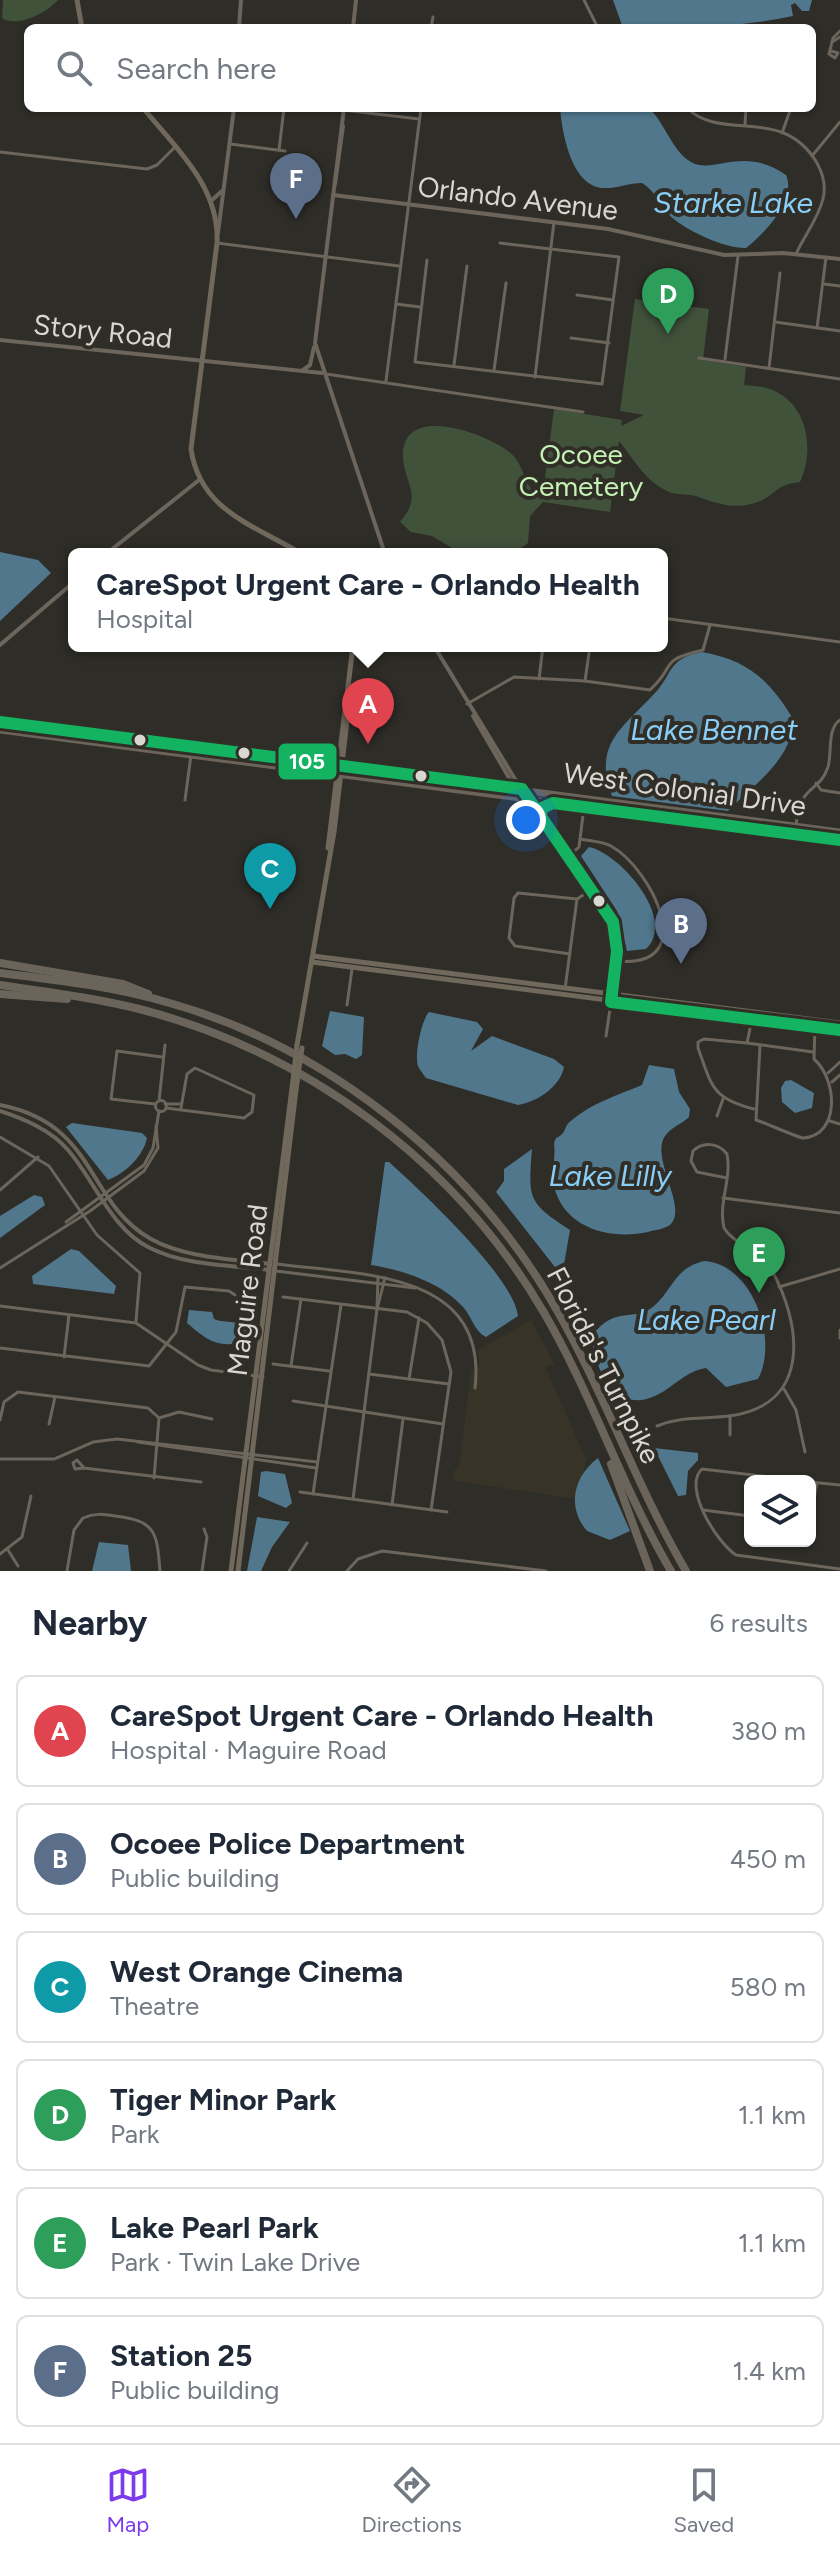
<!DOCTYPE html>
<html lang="en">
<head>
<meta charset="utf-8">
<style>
  body { margin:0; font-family:Figtree,sans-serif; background:#f6f6f7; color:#1f2937 }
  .controls { position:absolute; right:24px; bottom:24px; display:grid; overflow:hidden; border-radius:12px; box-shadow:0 2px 6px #0004 }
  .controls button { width:72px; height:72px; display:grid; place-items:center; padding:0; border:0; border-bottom:2px solid #e0e1e3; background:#fff; color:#1f2937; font:40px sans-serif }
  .you { position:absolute; left:526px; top:820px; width:28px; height:28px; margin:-20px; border:6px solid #fff; border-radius:50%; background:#1a73e8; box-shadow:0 0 0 12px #1a73e833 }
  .badge { display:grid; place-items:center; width:52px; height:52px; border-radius:50%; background:#7c3aed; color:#fff; font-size:26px; font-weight:700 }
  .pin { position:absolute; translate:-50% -66px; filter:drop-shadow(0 2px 4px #0008) }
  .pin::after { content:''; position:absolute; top:42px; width:28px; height:24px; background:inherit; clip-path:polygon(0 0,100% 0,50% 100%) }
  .popup { position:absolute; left:68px; top:548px; width:600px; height:104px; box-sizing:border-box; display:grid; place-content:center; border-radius:12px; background:#fff; filter:drop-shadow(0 2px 6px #0005); font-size:26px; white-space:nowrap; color:#747a83 }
  .popup b { font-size:30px; color:#1f2937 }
  .popup::after { content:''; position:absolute; left:50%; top:100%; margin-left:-16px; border:16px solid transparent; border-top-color:#fff }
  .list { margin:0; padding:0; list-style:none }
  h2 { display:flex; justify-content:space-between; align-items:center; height:104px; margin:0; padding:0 32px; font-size:34px }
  h2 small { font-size:26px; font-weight:400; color:#747a83 }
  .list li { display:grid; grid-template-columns:52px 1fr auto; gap:24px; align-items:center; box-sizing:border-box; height:112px; margin:0 16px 16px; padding:0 16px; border:2px solid #e0e1e3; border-radius:12px }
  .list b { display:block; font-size:30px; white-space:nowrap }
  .list p { margin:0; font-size:26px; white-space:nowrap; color:#747a83 }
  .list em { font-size:26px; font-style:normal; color:#747a83 }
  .icon { flex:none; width:44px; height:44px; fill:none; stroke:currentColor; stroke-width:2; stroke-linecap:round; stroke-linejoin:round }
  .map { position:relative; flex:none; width:840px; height:1571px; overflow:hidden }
  .search { position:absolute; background:#fff; box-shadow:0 2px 6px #0004; left:24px; right:24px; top:24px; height:88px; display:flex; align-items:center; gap:20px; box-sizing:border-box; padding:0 28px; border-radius:12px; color:#747a83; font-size:30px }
  .sheet { height:872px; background:#fff }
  nav { display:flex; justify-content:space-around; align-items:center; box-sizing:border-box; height:112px; border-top:2px solid #e0e1e3; background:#fff; font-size:22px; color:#747a83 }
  nav a { display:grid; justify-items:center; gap:4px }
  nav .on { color:#7c3aed }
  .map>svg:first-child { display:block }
  .built { fill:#373427 }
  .green { fill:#41523b }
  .water { fill:#51778d }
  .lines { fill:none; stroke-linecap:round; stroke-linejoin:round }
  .minor { stroke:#6c655b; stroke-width:3 }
  .tertiary { stroke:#6c655b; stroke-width:4 }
  .secondary { stroke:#6f685b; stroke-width:5 }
  .trunk { stroke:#6c645a; stroke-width:7 }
  .motorway { stroke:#6a645b; stroke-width:8 }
  .secondary-bridge { stroke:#6f685b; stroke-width:5 }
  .bus-1-casing { stroke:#302e26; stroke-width:18 }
  .bus-1 { stroke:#13b361; stroke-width:12 }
  .bus-dot { fill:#d8d7d2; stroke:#302e26; stroke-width:3 }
  .labels { text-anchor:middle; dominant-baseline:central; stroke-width:8; stroke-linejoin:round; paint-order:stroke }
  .street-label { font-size:28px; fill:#d8d7d2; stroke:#302e26 }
  .park-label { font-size:28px; fill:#c4f1b6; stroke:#302e26 }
  .water-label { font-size:30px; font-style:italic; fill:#88cef7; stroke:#302e26 }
  .line-badge { stroke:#302e26; stroke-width:3 }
  .badge-label { font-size:22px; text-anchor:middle; font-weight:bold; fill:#fff }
</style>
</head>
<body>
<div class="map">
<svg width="840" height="1571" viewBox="0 0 840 1571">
  <rect width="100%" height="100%" fill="#2e2d28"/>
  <!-- built -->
  <polygon class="built" points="531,1320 555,1365 545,1366 586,1459 578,1499 455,1481 451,1477 460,1461 471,1371 479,1365 478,1350"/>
  <!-- green -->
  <g class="green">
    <path d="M3 0H58C46 13 18 28 2 18Z"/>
    <path d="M635 299 709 309 703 360 746 367 744 385C752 386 762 386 770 389 808 403 815 450 800 482 772 485 776 498 751 504 731 509 715 503 696 496 688 494 680 495 672 493 645 483 635 460 619 441L610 512 543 502 530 516 528 543 513 554H462L432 536 411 532 400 522C425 493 402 483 403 453 406 403 487 435 508 451 526 464 523 488 542 500L554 409 622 420 621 426 644 415 620 411Z"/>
  </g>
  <!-- water -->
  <g class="water">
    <path d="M613 0H812L809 11H802L795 3 791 5 793 16C737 28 680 28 623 28Z"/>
    <path d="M560 108H649C665 123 672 151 691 162 713 175 743 145 786 175 797 200 764 234 746 248 727 249 690 232 675 220 661 209 658 193 642 183 629 183 616 189 603 188 571 186 562 132 560 108Z"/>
    <polygon points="0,552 38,560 51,573 0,621"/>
    <path d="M702 652C748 660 771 681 794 721 790 762 754 784 728 811L612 796C593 745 621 729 653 695 674 674 666 659 702 652Z"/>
    <path d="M589 847C620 853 678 920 646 949L627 951 617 911 581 856Z"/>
    <polygon points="330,1011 364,1017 362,1055 356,1059 345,1054 335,1055 322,1046"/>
    <path d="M429 1012 477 1022 483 1029 471 1051 492 1036 554 1059 564 1067C560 1087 537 1102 518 1105L426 1078C425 1077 418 1067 418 1066 414 1054 422 1019 429 1012Z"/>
    <path d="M649 1065 674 1069 679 1092 690 1109 689 1117C682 1124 671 1127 665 1136 650 1158 688 1207 671 1224 666 1229 654 1230 648 1232 611 1240 564 1229 554 1186 551 1173 556 1157 554 1143L556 1138C567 1134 563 1126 572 1120 592 1103 618 1095 642 1085Z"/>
    <polygon points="791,1080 814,1093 812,1108 795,1113 782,1102 781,1088 785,1081"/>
    <path d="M72 1123 142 1133 147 1138C143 1157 125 1173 108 1180L66 1127Z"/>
    <path d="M532 1149C528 1200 528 1202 570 1230L562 1276 496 1192 504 1181V1169Z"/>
    <path d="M385 1162H389C421 1191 513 1276 518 1316L486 1337C474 1331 472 1317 463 1307 442 1283 403 1270 371 1265Z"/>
    <polygon points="34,1195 42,1197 45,1205 0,1238 0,1216"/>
    <polygon points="71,1249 79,1251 116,1286 114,1294 33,1284 32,1276"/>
    <path d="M705 1261C753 1265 779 1340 758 1379L726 1387 706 1368C686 1371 675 1386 657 1395 616 1416 594 1370 592 1336 615 1304 635 1323 654 1306 674 1288 675 1267 705 1261Z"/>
    <path d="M189 1310 212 1312 214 1319C225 1324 242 1320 251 1326L247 1359H237L232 1344C213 1346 201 1335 187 1323Z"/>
    <polygon points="654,1448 698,1453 698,1460 688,1471 686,1495 678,1496"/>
    <path d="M598 1458 630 1531 610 1540 587 1531C566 1506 574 1476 598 1458Z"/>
    <polygon points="266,1471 285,1474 292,1503 286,1508 258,1496 261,1472"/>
    <polygon points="257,1517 290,1522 272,1547 261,1571 247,1571"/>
    <polygon points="99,1542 128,1545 131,1571 92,1571"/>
  </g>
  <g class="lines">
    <!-- minor -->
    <g class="minor">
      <polyline points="584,0 598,28"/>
      <polyline points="431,28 433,17"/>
      <polyline points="832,42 840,37"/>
      <polyline points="831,51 838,53 835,58 829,54 833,38 840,31"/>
      <path d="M687 108C723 143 782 104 817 163 823 174 826 187 823 199 818 219 804 236 796 254"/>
      <polyline points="343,110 419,119"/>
      <polyline points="745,124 746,108"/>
      <polyline points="782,133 791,108"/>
      <polyline points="230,144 285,151"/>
      <polyline points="279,150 284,108"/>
      <polyline points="0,152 147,169 157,165 175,147"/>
      <polyline points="812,156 840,122"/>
      <polyline points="217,243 399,266"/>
      <polyline points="427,260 415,362 602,384 619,257 500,243"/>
      <polyline points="824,284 840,286"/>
      <polyline points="577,295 613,300"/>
      <polyline points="396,304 420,307"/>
      <polyline points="775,322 840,331"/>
      <polyline points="817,328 826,257"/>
      <polyline points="571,338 609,343"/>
      <polyline points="699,358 840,379"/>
      <polyline points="725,359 738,256"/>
      <polyline points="454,365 467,266"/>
      <polyline points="769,368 780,273"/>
      <polyline points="494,370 506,283"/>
      <polyline points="326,374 583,412"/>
      <polyline points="535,377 554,222"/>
      <polyline points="386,381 421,108"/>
      <polyline points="662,618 840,642"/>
      <polyline points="539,679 543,646"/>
      <polyline points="585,681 590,646"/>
      <path d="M467 704 514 677 585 681 650 690C678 664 657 661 703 650L710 625"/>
      <polyline points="816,783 821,790 840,793"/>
      <polyline points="185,800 191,755"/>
      <path d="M796 826C800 782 819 794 828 767 832 754 827 728 840 720"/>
      <path d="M580 839C590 841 602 841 611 846 651 868 702 969 617 961"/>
      <polyline points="568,857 579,847 584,807"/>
      <polyline points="570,954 515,946 509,938 514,898 518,893 577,899"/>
      <polyline points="565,989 577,899 591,890"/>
      <polyline points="347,1005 352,969"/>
      <path d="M752 1019 747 1043 704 1039 698 1042V1048C712 1086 711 1098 754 1109"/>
      <polyline points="606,1036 611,1002"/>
      <polyline points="747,1043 813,1052"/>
      <path d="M760 1046 756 1120C763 1122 799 1138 803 1138 840 1136 838 1080 814 1059L815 1026"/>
      <polyline points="828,1073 840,1062"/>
      <polyline points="832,1082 840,1075"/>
      <circle cx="161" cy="1106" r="5.5"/>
      <polyline points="159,1101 165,1045"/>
      <polyline points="155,1104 111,1099 117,1051 162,1057"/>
      <polyline points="165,1104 180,1104"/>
      <polyline points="166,1108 244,1118 252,1112 254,1095 195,1068 187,1074 181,1108"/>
      <polyline points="717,1116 723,1099"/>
      <polyline points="830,1121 840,1124"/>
      <polyline points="0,1137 49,1166 97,1235 140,1273 136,1321"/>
      <polyline points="0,1190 38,1157"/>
      <polyline points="723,1198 840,1213"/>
      <polyline points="66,1222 144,1165 153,1148 159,1111"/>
      <path d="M277 1264C359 1275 489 1270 475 1388"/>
      <polyline points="0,1268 90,1211 144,1171 158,1148 156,1126"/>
      <polyline points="276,1271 415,1288"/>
      <polyline points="779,1287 840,1269"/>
      <polyline points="283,1297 407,1312 427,1323 442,1340 451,1372 431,1510"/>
      <polyline points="0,1306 136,1323 198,1365 211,1370 263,1377"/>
      <polyline points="377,1309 378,1277"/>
      <polyline points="840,1330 840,1338"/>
      <polyline points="0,1348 149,1366 176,1332 185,1287 229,1291 235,1295"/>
      <polyline points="64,1357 69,1315"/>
      <polyline points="273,1364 329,1371"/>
      <polyline points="291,1366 301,1299"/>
      <polyline points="369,1374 449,1384"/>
      <polyline points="409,1379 419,1318"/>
      <polyline points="784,1389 796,1410 805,1452"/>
      <polyline points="293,1401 443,1424"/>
      <polyline points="730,1416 730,1435"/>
      <polyline points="159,1418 179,1412 212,1419"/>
      <polyline points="0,1420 4,1402 18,1392 148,1408 159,1418 154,1478"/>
      <polyline points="49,1424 55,1397"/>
      <path d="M657 1426C682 1416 704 1419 729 1416 813 1405 802 1323 770 1267 760 1248 735 1246 724 1228 718 1203 732 1179 727 1154 719 1143 703 1141 693 1151L691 1161 697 1172 727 1178"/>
      <polyline points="138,1442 316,1468"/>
      <polyline points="0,1459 54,1459 93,1442 117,1439 317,1462"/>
      <polyline points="84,1468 75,1469 73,1463 77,1460 84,1468 201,1482"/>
      <path d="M805 1481 702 1469C682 1487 717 1543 736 1555L840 1569"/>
      <polyline points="810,1482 840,1485"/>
      <polyline points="300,1492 447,1512"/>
      <polyline points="313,1494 341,1305"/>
      <polyline points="353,1499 377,1309 385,1278"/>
      <polyline points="392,1505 403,1419"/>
      <polyline points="703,1510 750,1516"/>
      <polyline points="810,1520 817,1483"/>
      <polyline points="8,1550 18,1566"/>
      <polyline points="0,1554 22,1537 31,1496"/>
      <path d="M67 1571 74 1530 83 1518C94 1513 103 1514 115 1516 156 1521 157 1532 160 1571"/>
      <polyline points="202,1571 207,1537 204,1529"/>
      <polyline points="289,1571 307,1543"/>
      <polyline points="347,1571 358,1559 382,1551 546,1571"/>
    </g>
    <!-- tertiary -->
    <g class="tertiary">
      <polyline points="239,28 241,0"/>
      <polyline points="353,28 356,0"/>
      <polyline points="344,108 315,343 385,554"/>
      <polyline points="335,184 343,126"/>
      <polyline points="333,195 608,229 724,255 783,253 840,259"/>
      <polyline points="212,200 222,191"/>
      <polyline points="218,233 234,108"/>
      <polyline points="0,340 322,373"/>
      <polyline points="303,370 310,365 314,347"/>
      <polyline points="106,554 199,480"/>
      <polyline points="0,645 74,582"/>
      <polyline points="434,646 521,789"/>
      <polyline points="473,716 515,788"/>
      <polyline points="522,799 565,855"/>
      <polyline points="529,800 613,922 617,951 611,1002"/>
      <path d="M0 1105C98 1124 85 1202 151 1239 185 1258 232 1259 270 1264"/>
      <path d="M0 1111C24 1119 51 1130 68 1150 95 1181 111 1229 150 1248 186 1266 230 1265 269 1270"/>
    </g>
    <!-- secondary -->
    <g class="secondary">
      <polyline points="77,0 82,28"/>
      <path d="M143 108C176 148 220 187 217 243L191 449C200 511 254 525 302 554"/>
      <polyline points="328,848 353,646"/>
      <polyline points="313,956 840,1023"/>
      <polyline points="312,962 840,1030"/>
      <polyline points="297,1045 334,832 348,712 346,697"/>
      <polyline points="231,1571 293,1080"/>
      <polyline points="238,1571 297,1082"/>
    </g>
    <!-- trunk -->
    <g class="trunk">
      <polyline points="0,722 840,832"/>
      <polyline points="0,730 840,840"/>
    </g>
    <!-- motorway -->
    <g class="motorway">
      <polyline points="0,963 123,984 148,994"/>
      <path d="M0 973C58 980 117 987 173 1004 326 1048 466 1159 548 1295 601 1383 634 1482 686 1571"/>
      <path d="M0 985C48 992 96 998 143 1010 309 1054 455 1162 543 1311 592 1394 622 1488 671 1571"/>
      <polyline points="0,994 67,999"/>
      <polyline points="611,1464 650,1571"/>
    </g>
    <!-- secondary-bridge -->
    <g class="secondary-bridge">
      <polyline points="293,1080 297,1045"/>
      <polyline points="297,1082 302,1048"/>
    </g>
    <!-- bus-1 casing -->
    <g class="bus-1-casing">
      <g id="bus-1">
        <polyline points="0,722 522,789 613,922 617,951 611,1002 840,1030"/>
        <polyline points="541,816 542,808 553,803 840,840"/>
      </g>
    </g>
    <!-- bus-1 -->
    <use href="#bus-1" class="bus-1"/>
  </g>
  <!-- markers -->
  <g class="bus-dot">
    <circle cx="140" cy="740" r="7"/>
    <circle cx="244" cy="753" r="7"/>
    <circle cx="421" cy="776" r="7"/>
    <circle cx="599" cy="901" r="7"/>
  </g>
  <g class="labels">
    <!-- street labels -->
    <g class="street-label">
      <text transform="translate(518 198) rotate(7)">Orlando Avenue</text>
      <text transform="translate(103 331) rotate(6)">Story Road</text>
      <text transform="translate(685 789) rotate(8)">West Colonial Drive</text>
      <text transform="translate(247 1290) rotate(-83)">Maguire Road</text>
      <text transform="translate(604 1365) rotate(63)">Florida's Turnpike</text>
    </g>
    <!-- park labels -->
    <g class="park-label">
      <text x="581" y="454">Ocoee<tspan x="581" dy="32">Cemetery</tspan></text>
    </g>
    <!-- water labels -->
    <g class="water-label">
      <text x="733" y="202">Starke Lake</text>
      <text x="714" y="729">Lake Bennet</text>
      <text x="610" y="1175">Lake Lilly</text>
      <text x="706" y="1319">Lake Pearl</text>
    </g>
  </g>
  <rect class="line-badge" x="277" y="742" width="61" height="39" rx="8" fill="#13b361"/>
  <g class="badge-label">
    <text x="307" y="769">105</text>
  </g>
</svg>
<div class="controls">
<button><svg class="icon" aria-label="layers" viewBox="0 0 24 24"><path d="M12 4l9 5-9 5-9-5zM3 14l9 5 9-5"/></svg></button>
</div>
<div class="you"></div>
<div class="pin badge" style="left:368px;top:744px;background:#e0444e">A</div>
<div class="popup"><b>CareSpot Urgent Care - Orlando Health</b>Hospital</div>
<div class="pin badge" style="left:681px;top:964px;background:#5c6f8a">B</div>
<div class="pin badge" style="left:270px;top:909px;background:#0f9aa8">C</div>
<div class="pin badge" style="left:668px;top:334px;background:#2e9e5b">D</div>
<div class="pin badge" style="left:759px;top:1293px;background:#2e9e5b">E</div>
<div class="pin badge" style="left:296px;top:219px;background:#5c6f8a">F</div>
<div class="search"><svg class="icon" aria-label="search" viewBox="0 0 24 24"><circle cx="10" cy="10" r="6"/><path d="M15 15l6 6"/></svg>Search here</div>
</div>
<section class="sheet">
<h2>Nearby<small>6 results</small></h2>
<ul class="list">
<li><span class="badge" style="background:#e0444e">A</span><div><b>CareSpot Urgent Care - Orlando Health</b><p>Hospital · Maguire Road</p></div><em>380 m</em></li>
<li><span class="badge" style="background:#5c6f8a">B</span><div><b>Ocoee Police Department</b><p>Public building</p></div><em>450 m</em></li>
<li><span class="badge" style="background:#0f9aa8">C</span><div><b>West Orange Cinema</b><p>Theatre</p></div><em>580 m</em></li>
<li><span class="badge" style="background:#2e9e5b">D</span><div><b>Tiger Minor Park</b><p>Park</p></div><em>1.1 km</em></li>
<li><span class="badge" style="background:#2e9e5b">E</span><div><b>Lake Pearl Park</b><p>Park · Twin Lake Drive</p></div><em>1.1 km</em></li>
<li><span class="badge" style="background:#5c6f8a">F</span><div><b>Station 25</b><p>Public building</p></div><em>1.4 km</em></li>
</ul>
</section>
<nav>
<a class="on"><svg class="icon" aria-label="map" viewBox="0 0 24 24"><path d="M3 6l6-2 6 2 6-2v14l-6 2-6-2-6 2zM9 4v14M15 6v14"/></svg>Map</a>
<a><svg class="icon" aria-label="directions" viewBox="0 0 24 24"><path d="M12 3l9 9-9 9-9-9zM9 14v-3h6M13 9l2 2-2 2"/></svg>Directions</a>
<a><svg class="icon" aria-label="saved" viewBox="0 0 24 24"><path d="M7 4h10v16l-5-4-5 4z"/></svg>Saved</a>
</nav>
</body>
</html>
